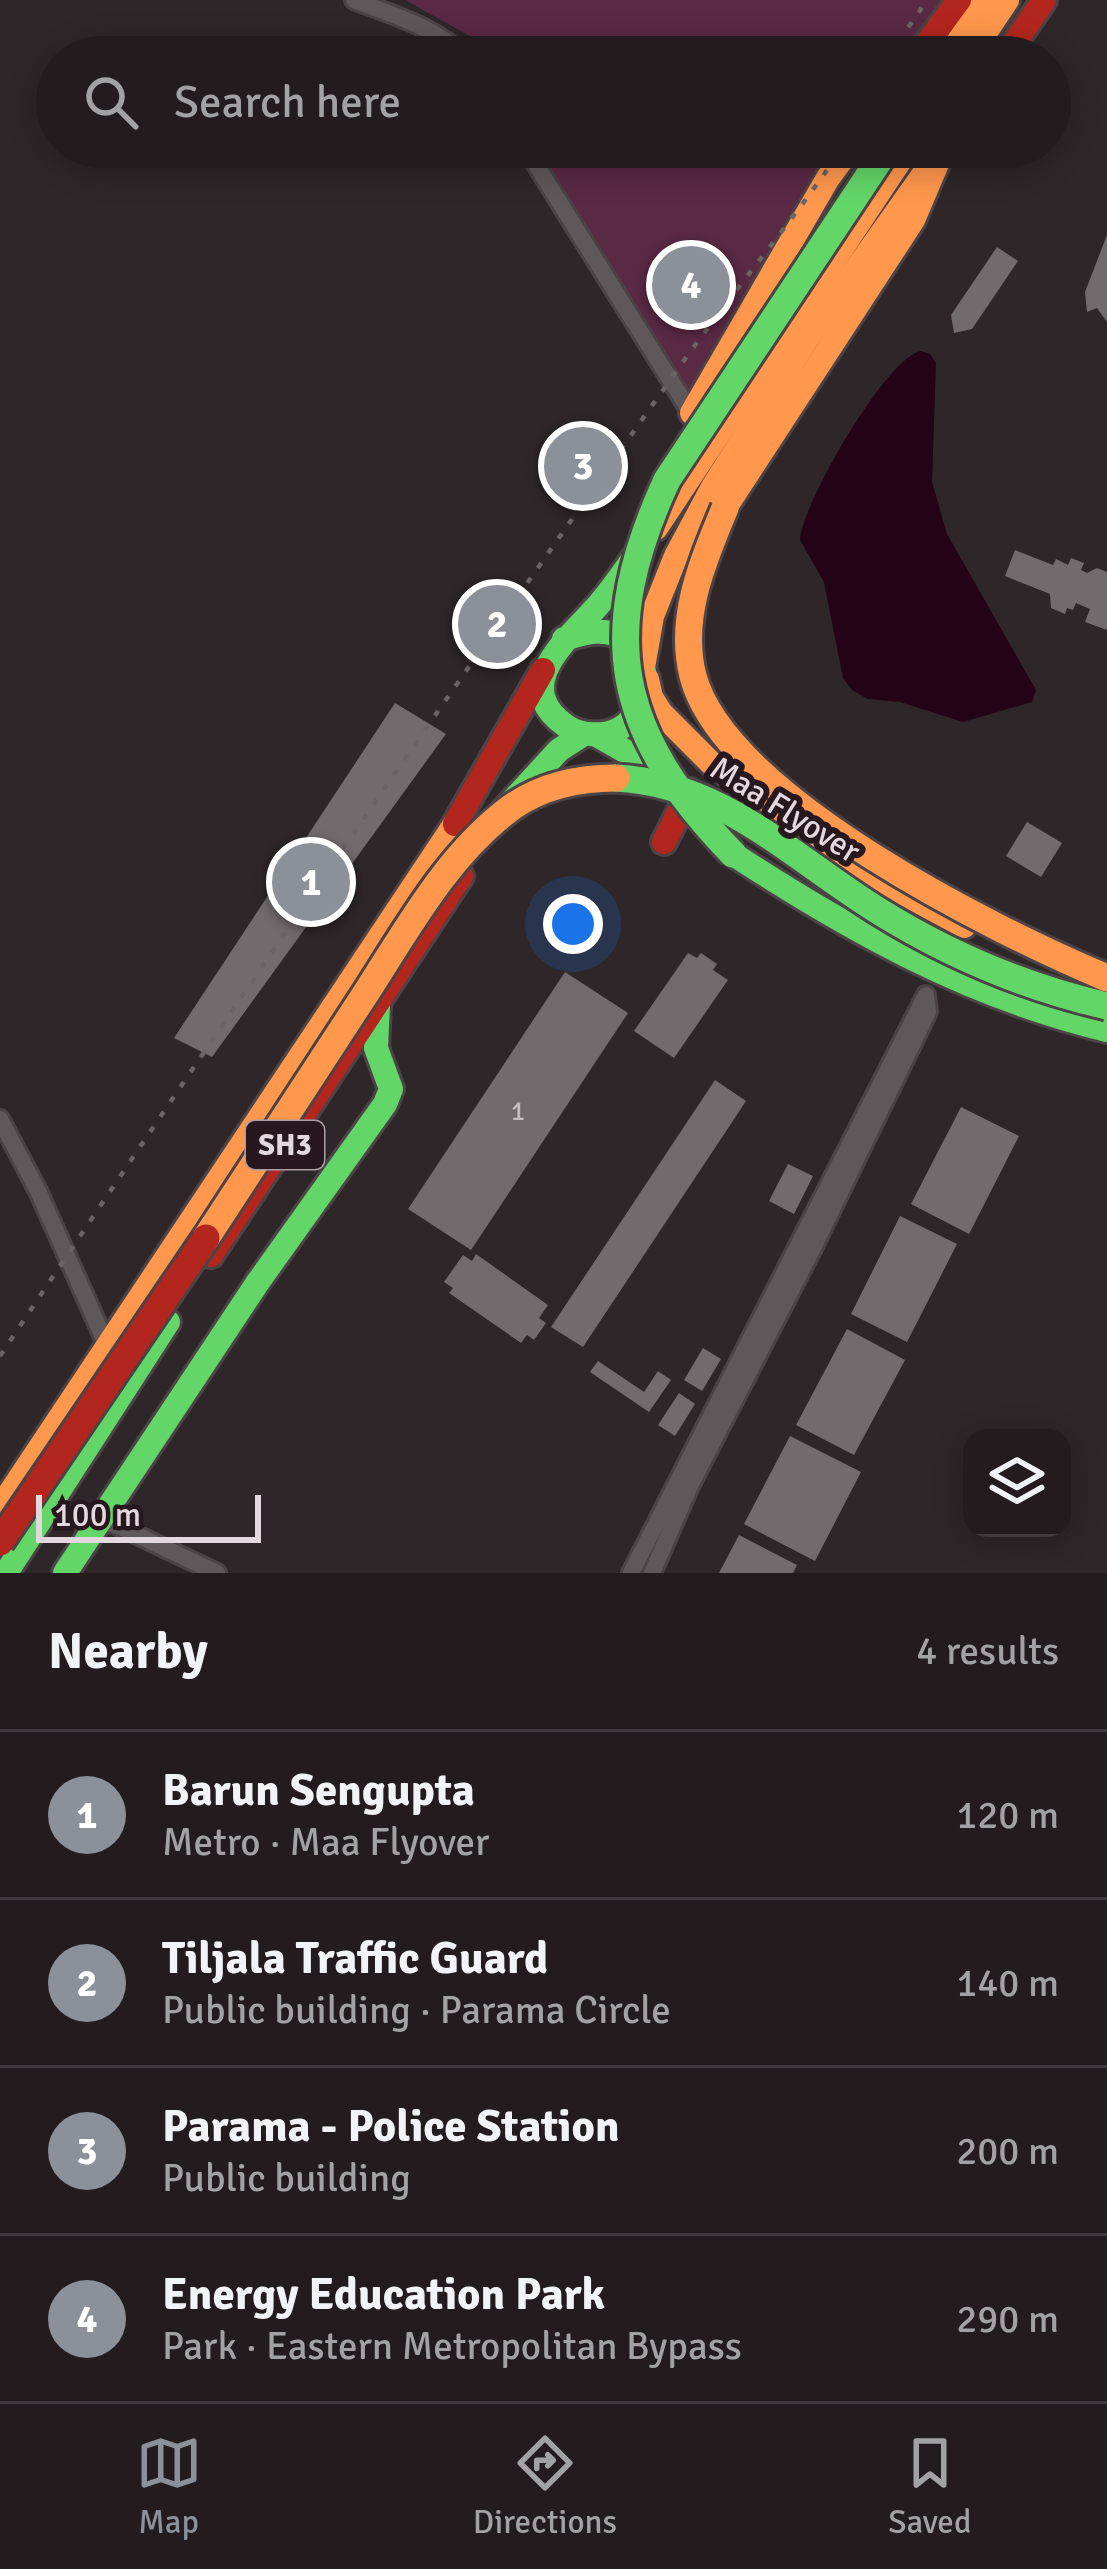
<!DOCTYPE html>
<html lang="en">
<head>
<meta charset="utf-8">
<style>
  body { margin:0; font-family:Signika,sans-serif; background:#2e292c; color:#f1f3f6 }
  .controls { position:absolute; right:36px; bottom:36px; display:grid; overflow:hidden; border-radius:24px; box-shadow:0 6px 30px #0003 }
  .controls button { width:108px; height:108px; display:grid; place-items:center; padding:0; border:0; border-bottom:3px solid #3f3a3d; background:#221c1f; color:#f1f3f6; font:60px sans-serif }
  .scale { position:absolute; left:36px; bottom:30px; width:225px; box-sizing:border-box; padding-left:12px; border:6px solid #e3d8dd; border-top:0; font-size:33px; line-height:42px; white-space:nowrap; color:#e3d8dd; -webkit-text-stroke:9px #27181f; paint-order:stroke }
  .you { position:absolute; left:573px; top:924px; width:42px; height:42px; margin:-30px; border:9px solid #fff; border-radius:50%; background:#1a73e8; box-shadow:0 0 0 18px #1a73e833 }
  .badge { display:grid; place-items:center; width:78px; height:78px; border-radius:50%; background:#8c9099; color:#fff; font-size:39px; font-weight:700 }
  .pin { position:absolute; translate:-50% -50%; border:6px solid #fff; box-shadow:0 3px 12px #0006 }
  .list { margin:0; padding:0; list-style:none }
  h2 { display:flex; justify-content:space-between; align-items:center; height:156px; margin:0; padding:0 48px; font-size:51px }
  h2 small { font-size:39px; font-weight:400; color:#a2a1a4 }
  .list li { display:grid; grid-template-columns:78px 1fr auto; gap:36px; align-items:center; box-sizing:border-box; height:168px; padding:0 48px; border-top:3px solid #3f3a3d }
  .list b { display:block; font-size:45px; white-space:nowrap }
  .list p { margin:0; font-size:39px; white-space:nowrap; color:#a2a1a4 }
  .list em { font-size:39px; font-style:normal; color:#a2a1a4 }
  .icon { flex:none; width:66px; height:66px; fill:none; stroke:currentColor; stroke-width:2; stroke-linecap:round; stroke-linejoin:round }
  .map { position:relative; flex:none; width:1107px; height:1573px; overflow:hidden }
  .search { position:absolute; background:#221c1f; box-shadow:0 6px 30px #0003; left:36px; right:36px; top:36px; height:132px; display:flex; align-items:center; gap:30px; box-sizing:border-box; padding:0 42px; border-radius:66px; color:#a2a1a4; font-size:45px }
  .sheet { height:828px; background:#221c1f }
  nav { display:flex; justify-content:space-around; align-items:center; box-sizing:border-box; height:168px; border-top:3px solid #3f3a3d; background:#221c1f; font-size:33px; color:#a2a1a4 }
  nav a { display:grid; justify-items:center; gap:6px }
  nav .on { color:#8c9099 }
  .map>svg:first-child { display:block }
  .green { fill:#5a2944 }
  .water { fill:#250317 }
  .building { fill:#726b6e }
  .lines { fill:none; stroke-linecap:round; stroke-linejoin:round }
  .street-casing { stroke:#4b4346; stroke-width:22 }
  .fast-casing { stroke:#4b4346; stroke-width:30 }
  .slow-casing { stroke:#4b4346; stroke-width:30 }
  .jam-casing { stroke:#4b4346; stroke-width:30 }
  .street { stroke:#5f585b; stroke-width:16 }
  .fast { stroke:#63d668; stroke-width:24 }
  .slow { stroke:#ff974d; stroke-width:24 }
  .jam { stroke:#b3261e; stroke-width:24 }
  .rail { stroke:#6a6467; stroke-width:4.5; stroke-dasharray:6 12; stroke-linecap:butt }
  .fast-bridge-casing { stroke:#4b4346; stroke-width:33; stroke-linecap:butt }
  .slow-bridge-casing { stroke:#4b4346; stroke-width:33; stroke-linecap:butt }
  .jam-bridge-casing { stroke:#4b4346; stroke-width:33; stroke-linecap:butt }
  .fast-bridge { stroke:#63d668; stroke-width:27 }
  .slow-bridge { stroke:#ff974d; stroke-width:27 }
  .jam-bridge { stroke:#b3261e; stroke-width:27 }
  .labels { text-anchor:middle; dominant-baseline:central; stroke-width:12; stroke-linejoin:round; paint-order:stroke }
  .number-label { font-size:27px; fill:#c7bdc1 }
  .shield { fill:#27181f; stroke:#ab9ea4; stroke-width:3 }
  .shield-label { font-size:30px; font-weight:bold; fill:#e3d8dd }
  .street-label { font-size:33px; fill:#e3d8dd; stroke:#27181f }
</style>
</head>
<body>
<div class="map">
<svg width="1107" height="1573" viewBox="0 0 1107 1573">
  <rect width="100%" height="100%" fill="#2e2629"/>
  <!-- green -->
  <g class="green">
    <polygon points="405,0 956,0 917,57 487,57 477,40"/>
    <polygon points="538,147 856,147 695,395 684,398"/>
  </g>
  <!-- water -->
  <path class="water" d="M921 351 930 354 936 363 932 482 947 534 1036 690 1032 702 963 722 900 702 868 699 852 690 843 678 824 582 800 540C801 506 887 356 921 351Z"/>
  <!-- building -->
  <g class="building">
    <polygon points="1107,235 1107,322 1097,308 1087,312 1085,292"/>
    <polygon points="997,247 1018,261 972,329 954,333 951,315"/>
    <polygon points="594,424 610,438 589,463 575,451"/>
    <polygon points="1015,550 1053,565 1056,559 1068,565 1071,558 1084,563 1081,570 1087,573 1097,568 1107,572 1107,630 1085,622 1090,609 1076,603 1073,610 1067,608 1065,614 1051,608 1050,594 1005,576"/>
    <polygon points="395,703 446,734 212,1057 174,1038"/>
    <polygon points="1027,822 1062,843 1041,877 1006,856"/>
    <polygon points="688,953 697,958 701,953 717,964 713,970 728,980 674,1058 634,1031"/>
    <polygon points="565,972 628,1013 471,1250 408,1209"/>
    <polygon points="715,1080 746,1101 583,1347 551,1327"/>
    <polygon points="961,1107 1019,1136 969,1234 911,1204"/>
    <polygon points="788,1164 813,1176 794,1214 769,1201"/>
    <polygon points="900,1216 957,1244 907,1342 851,1314"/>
    <polygon points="476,1254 548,1305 539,1318 546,1323 534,1340 527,1335 521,1343 449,1293 453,1288 444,1282 463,1255 472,1261"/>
    <polygon points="847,1329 905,1360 854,1455 796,1425"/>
    <polygon points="703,1348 721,1359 702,1391 684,1380"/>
    <polygon points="598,1361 644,1392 658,1371 671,1380 649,1412 590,1372"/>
    <polygon points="679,1393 695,1404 675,1436 658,1425"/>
    <polygon points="790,1436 861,1472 815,1561 744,1524"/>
    <polygon points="739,1535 797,1565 793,1573 719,1573"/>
  </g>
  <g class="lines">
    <!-- street casing -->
    <g class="street-casing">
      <g id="street">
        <path d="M354 0C392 15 436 27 465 57"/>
        <polyline points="525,147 696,421"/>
        <polyline points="0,1119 38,1191 109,1350"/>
        <polyline points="50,1507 72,1518 114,1524 217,1573"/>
        <polyline points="631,1573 926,995"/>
        <polyline points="652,1573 690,1486 813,1248 928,1012 926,996"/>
      </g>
    </g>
    <!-- fast casing -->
    <g class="fast-casing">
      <g id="fast">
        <path d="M564 639C582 634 600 627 619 636 654 653 653 711 619 729 604 737 580 736 566 726 511 687 564 642 593 611 608 595 620 577 633 559"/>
        <polyline points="597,735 670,777"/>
        <polyline points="505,809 559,750 584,734"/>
        <path d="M733 854C851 931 969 997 1107 1030"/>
        <polyline points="6,1573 168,1322"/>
        <polyline points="65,1573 258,1282 385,1104 391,1089 376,1048 378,1005"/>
      </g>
    </g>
    <!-- slow casing -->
    <g class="slow-casing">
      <g id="slow">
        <polyline points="948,57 986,0"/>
        <polyline points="969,57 1007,0"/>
        <polyline points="692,413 828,178 851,147"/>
        <polyline points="725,508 913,220 944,147"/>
        <polyline points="656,528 909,147"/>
        <polyline points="644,662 652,616 676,556 713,487 806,340 926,171"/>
        <polyline points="647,679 651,697 661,713 712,764 890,886 964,926"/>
        <polyline points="0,1508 455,824"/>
      </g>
    </g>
    <!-- jam casing -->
    <g class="jam-casing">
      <g id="jam">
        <polyline points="917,57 959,0"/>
        <polyline points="1005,57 1044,0"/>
        <polyline points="455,824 543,670"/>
        <polyline points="664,842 690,791"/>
        <polyline points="211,1255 461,876"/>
      </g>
    </g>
    <!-- street -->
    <use href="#street" class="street"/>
    <!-- fast -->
    <use href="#fast" class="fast"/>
    <!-- slow -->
    <use href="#slow" class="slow"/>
    <!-- jam -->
    <use href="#jam" class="jam"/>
    <!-- rail -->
    <g class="rail">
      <polyline points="888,57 927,0"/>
      <path d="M0 1356C220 1025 445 698 675 373 729 296 790 225 843 147"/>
    </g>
    <!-- fast-bridge casing -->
    <g class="fast-bridge-casing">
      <g id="fast-bridge">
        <path d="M616 778C721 783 792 857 877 910 949 955 1024 987 1107 1006"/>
        <path d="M733 854C615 732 596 634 667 480L888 147"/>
      </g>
    </g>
    <!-- slow-bridge casing -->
    <g class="slow-bridge-casing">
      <g id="slow-bridge">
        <path d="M725 508C703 561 678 618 693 676 724 797 997 932 1107 978"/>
        <path d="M206 1238C259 1156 313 1075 366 993 408 928 448 854 512 807 542 786 579 778 616 778"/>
      </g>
    </g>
    <!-- jam-bridge casing -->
    <g class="jam-bridge-casing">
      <polyline id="jam-bridge" points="0,1542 206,1238"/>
    </g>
    <!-- fast-bridge -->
    <use href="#fast-bridge" class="fast-bridge"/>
    <!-- slow-bridge -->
    <use href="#slow-bridge" class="slow-bridge"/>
    <!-- jam-bridge -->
    <use href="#jam-bridge" class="jam-bridge"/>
  </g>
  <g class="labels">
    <!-- number labels -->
    <g class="number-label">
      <text x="518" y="1111">1</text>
    </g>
    <!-- shield labels -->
    <rect class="shield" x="246" y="1121" width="78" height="48" rx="9"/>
    <g class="shield-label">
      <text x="285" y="1145">SH3</text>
    </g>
    <!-- street labels -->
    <g class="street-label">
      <text transform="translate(785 810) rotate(32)">Maa Flyover</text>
    </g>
  </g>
</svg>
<div class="controls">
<button><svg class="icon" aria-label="layers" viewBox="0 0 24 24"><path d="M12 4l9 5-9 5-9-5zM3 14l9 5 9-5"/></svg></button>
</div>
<div class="scale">100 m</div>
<div class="you"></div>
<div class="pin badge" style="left:311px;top:882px">1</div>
<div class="pin badge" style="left:497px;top:624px">2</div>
<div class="pin badge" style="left:583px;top:466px">3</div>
<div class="pin badge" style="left:691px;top:285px">4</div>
<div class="search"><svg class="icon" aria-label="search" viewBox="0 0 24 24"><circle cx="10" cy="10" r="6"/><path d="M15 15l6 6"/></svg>Search here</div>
</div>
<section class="sheet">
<h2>Nearby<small>4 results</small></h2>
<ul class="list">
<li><span class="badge">1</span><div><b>Barun Sengupta</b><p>Metro · Maa Flyover</p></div><em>120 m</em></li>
<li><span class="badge">2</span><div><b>Tiljala Traffic Guard</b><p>Public building · Parama Circle</p></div><em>140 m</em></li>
<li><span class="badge">3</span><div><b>Parama - Police Station</b><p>Public building</p></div><em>200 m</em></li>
<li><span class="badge">4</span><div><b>Energy Education Park</b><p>Park · Eastern Metropolitan Bypass</p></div><em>290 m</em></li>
</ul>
</section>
<nav>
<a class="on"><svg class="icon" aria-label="map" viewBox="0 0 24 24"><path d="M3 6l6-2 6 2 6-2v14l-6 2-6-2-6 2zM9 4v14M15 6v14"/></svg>Map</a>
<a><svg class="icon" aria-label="directions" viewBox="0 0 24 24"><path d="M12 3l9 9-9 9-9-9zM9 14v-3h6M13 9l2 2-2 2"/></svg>Directions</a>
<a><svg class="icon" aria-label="saved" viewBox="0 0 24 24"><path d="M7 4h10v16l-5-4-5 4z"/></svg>Saved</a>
</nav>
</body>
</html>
